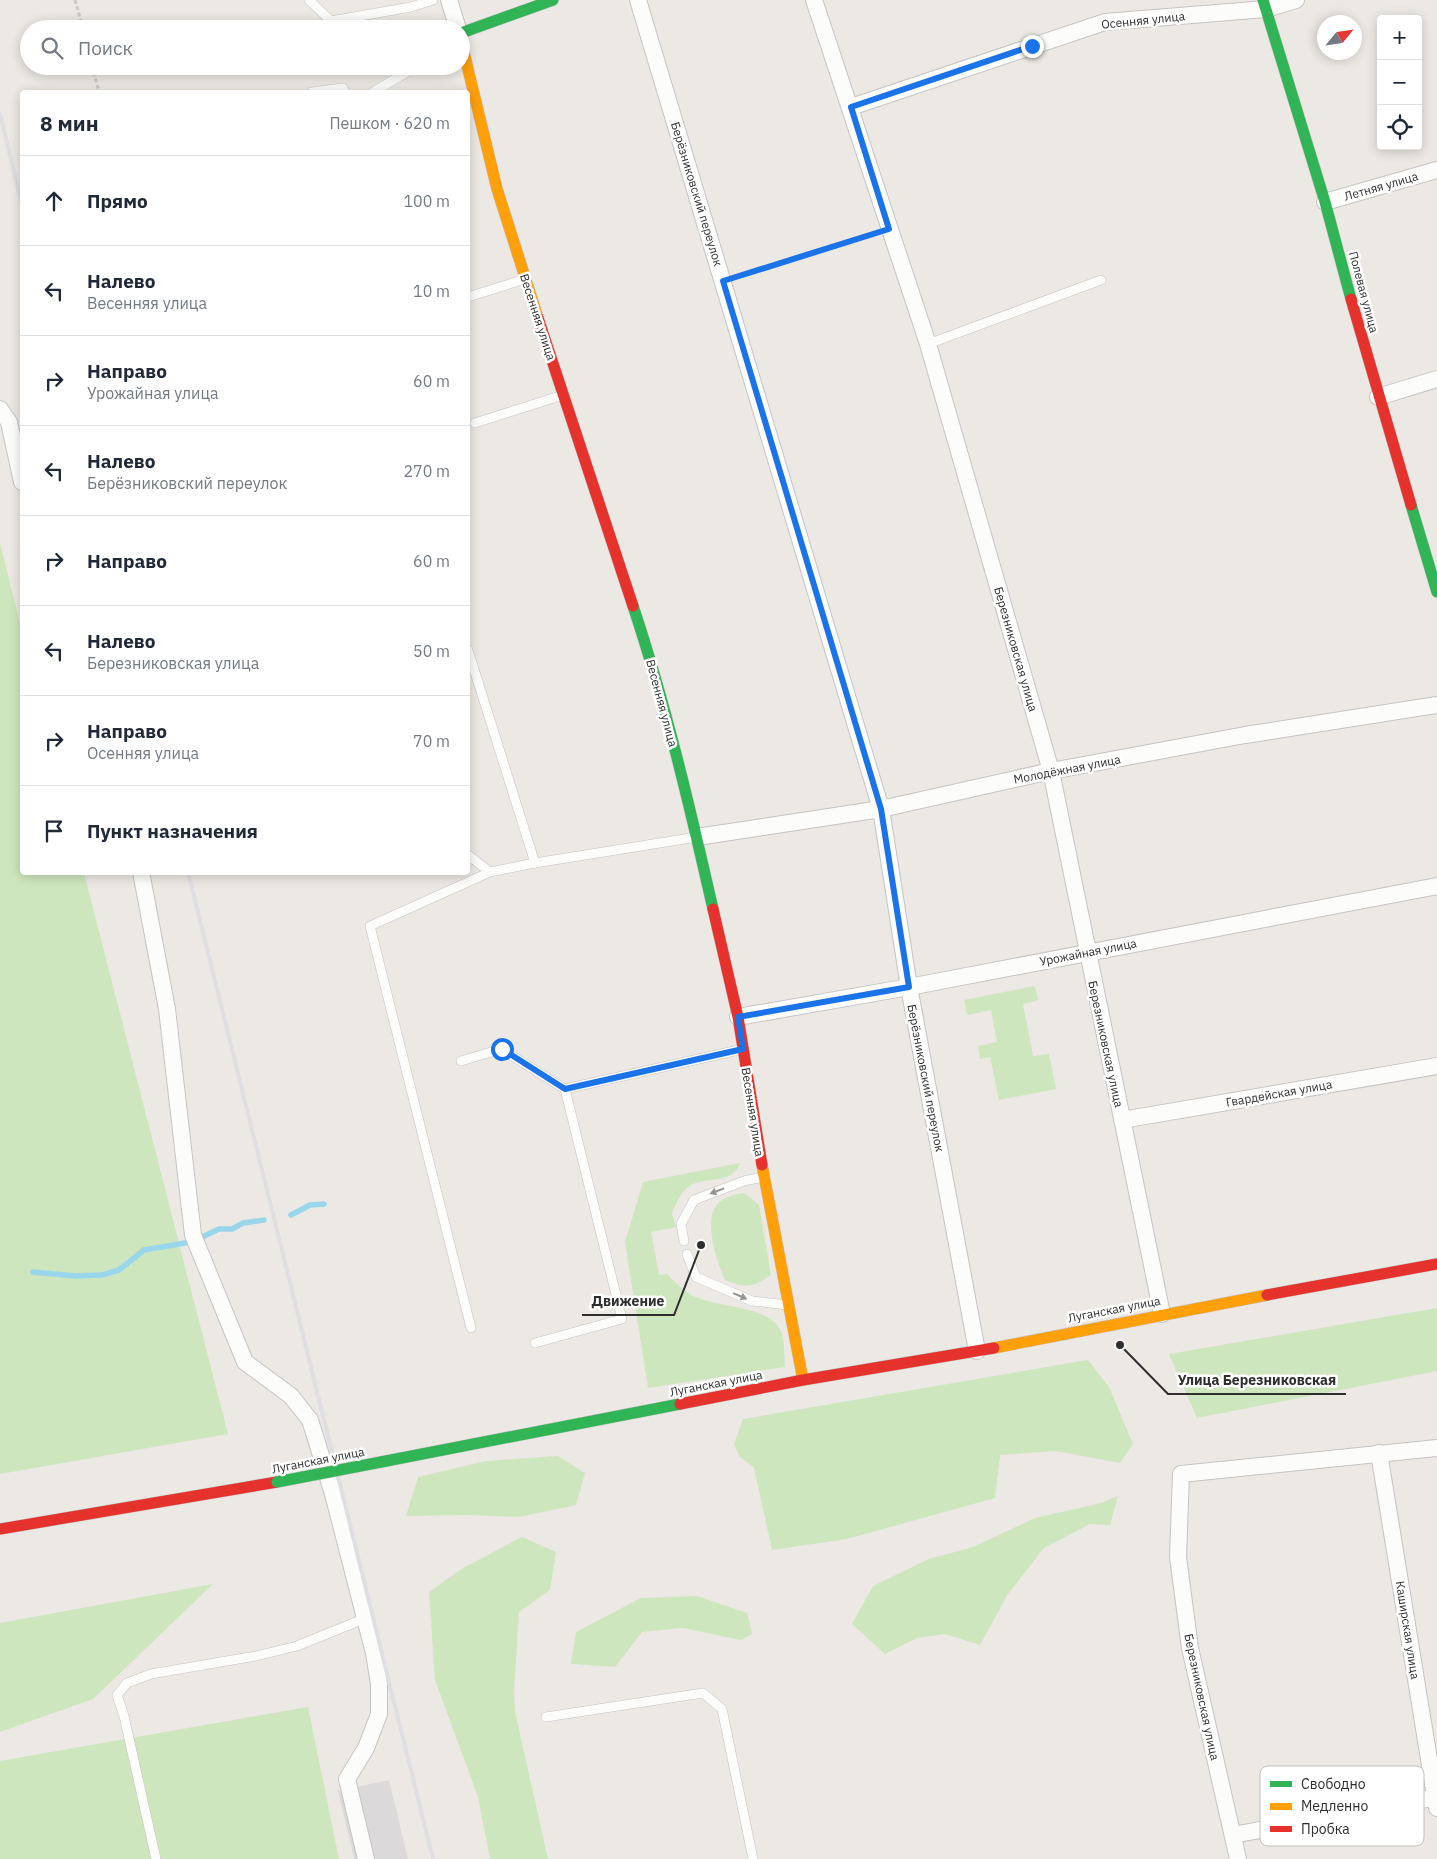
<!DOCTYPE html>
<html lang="ru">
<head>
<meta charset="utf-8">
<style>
  body { margin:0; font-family:"IBM Plex Sans",sans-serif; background:#f2f2f3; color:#1f2937 }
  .controls { position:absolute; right:15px; top:15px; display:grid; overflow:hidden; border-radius:5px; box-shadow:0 2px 12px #0003 }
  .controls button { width:45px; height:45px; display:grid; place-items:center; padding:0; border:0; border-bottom:1px solid #e0e1e3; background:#fff; color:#1f2937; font:25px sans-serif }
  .compass { position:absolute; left:1317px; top:15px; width:45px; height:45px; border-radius:50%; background:#fff; box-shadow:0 2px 12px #0003; rotate:61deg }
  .stop { position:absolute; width:15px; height:15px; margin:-11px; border:4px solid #1a73e8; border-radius:50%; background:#fff }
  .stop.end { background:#1a73e8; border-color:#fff; box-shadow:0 1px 5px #0008 }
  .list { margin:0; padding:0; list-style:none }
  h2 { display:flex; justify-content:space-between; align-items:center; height:65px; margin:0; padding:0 20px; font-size:21px }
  h2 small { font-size:16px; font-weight:400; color:#747a83 }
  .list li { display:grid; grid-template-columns:32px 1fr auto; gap:15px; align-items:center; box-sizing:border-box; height:90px; padding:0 20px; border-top:1px solid #e0e1e3 }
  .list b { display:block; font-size:19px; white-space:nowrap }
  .list p { margin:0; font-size:16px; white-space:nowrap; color:#747a83 }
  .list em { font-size:16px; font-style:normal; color:#747a83 }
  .icon { flex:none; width:28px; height:28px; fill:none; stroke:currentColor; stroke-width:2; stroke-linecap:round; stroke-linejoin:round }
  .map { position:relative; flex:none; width:1437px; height:1859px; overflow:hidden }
  .search { position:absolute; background:#fff; box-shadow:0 2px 12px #0003; left:20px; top:20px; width:450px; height:55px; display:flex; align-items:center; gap:12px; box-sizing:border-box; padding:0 18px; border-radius:28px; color:#747a83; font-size:19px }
  .panel { position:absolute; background:#fff; box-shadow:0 2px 12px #0003; left:20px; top:90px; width:450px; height:785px; border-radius:5px }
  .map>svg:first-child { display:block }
  .industrial { fill:#dcd9db }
  .green { fill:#cee6be }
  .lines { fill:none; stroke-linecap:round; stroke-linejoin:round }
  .stream { stroke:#99d6ec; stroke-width:5.5 }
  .lane-casing { stroke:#c5c4c5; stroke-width:10 }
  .street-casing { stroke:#c5c4c5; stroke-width:18 }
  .fast-casing { stroke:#c5c4c5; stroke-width:12 }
  .slow-casing { stroke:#c5c4c5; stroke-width:12 }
  .jam-casing { stroke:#c5c4c5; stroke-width:12 }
  .path { stroke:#c9c9c8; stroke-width:3; stroke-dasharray:4 2.5; stroke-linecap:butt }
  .lane { stroke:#fcfcfb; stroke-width:9 }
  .street { stroke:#fcfcfb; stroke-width:16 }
  .fast { stroke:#30b455; stroke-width:11 }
  .slow { stroke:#ff9f0a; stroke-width:11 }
  .jam { stroke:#e5322d; stroke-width:11 }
  .rail { stroke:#dfdfe1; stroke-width:4 }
  .fast-bridge-casing { stroke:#c6c5c4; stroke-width:12; stroke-linecap:butt }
  .fast-bridge { stroke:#30b455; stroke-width:11 }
  .oneway { fill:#959594 }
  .route { stroke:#1a73e8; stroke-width:6 }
  .labels { text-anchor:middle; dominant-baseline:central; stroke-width:5; stroke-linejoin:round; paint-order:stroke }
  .street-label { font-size:12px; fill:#2e2e2e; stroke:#fff }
  .key { fill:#fff; stroke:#c0c0c0; stroke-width:1 }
  .key-label { font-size:14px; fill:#2e2e2e }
  .leader { fill:none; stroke:#2e2e2e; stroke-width:2 }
  .callout-dot { fill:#2e2e2e; stroke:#fff; stroke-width:2 }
  .callout-label { font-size:14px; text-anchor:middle; font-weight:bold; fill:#2e2e2e; stroke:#fff; stroke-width:5; stroke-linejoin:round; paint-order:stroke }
</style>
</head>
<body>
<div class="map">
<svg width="1437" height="1859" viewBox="0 0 1437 1859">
  <rect width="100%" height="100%" fill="#ece8e4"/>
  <!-- industrial -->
  <polygon class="industrial" points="389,1780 408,1859 354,1859 338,1791"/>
  <!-- green -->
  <g class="green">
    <polygon points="0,543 22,631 22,872 84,873 228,1434 0,1474"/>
    <polygon points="1035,986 1038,1000 1023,1004 1033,1056 1049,1054 1056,1089 999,1100 990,1057 980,1059 978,1046 997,1042 991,1010 967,1015 964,1000"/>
    <path d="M740 1163C732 1186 705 1175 688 1187 679 1194 676 1204 672 1214L676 1227 651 1232 659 1275 667 1274C676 1283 685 1293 698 1298 720 1307 773 1307 781 1332 785 1342 784 1356 785 1367L648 1388 625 1242 643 1182Z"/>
    <path d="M744 1193 759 1205 771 1275C752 1288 746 1288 725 1280 719 1267 716 1256 713 1243 708 1213 711 1198 744 1193Z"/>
    <polygon points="1437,1308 1437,1371 1197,1418 1169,1354"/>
    <polygon points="1088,1360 1109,1387 1133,1444 1120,1463 1056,1451 1000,1455 995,1498 847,1539 772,1550 754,1468 739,1456 734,1444 743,1419"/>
    <polygon points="558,1456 585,1473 576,1505 519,1517 469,1515 406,1516 418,1477 486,1461"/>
    <polygon points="1118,1496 1110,1525 1090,1524 1044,1548 1008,1594 980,1645 945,1634 917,1638 885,1654 852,1624 873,1586 929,1559 973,1547 1035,1518 1101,1503"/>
    <polygon points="522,1537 556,1552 550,1590 519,1612 514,1691 515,1711 548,1859 490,1859 478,1797 435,1680 429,1592 463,1568"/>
    <polygon points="213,1584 93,1699 0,1732 0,1623"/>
    <polygon points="697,1596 747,1613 752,1634 741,1640 683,1628 642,1632 615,1667 571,1664 576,1632 641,1598"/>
    <polygon points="308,1707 339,1859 0,1859 0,1761"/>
  </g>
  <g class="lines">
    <!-- stream -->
    <g class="stream">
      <polyline points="291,1215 310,1205 324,1204"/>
      <polyline points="202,1237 219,1229 232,1229 243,1223 264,1220"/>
      <polyline points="33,1272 75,1276 102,1275 119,1270 144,1250 185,1243"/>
    </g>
    <!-- lane casing -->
    <g class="lane-casing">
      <g id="lane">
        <polyline points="309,0 331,21 411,7 433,0"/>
        <polyline points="312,92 343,88 345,92"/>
        <polyline points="373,92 414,68"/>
        <polyline points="468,297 525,279"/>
        <polyline points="928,344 1101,280"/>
        <polyline points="475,423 563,395"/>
        <polyline points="468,650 535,863 697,837"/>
        <polyline points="468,855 490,872 535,863"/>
        <polyline points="461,1061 501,1049 565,1089 622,1319 535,1343"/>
        <polyline points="565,1089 743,1049"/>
        <polyline points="684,1241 681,1224 694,1200 744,1181 763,1177"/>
        <polyline points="687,1254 696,1277 752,1301 788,1305"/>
        <polyline points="471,1328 370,926 490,872"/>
        <polyline points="546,1717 703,1693 722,1709 753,1859"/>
        <polyline points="156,1859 124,1716 117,1695 127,1683 151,1674 256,1656 297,1646 366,1618"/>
      </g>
    </g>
    <!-- street casing -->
    <g class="street-casing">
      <g id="street">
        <polyline points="449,0 458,29"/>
        <polyline points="638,0 881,809 909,987 977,1351"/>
        <polyline points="814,0 928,344 1051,771 1162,1314"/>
        <polyline points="851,107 1105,22 1266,9 1296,0"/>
        <polyline points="1325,202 1437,170"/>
        <polyline points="1378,397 1437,379"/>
        <polyline points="0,409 9,422 22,482"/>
        <polyline points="697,837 881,809 1051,771 1245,735 1437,705"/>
        <polyline points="141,872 167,1009 193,1235 245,1362 291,1396 310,1420 333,1494 374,1653 379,1684 379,1714 366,1748 347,1779 366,1859"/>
        <polyline points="738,1017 909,987 1437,886"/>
        <polyline points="1122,1120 1437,1066"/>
        <polyline points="1379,1453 1437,1808"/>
        <polyline points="1233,1835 1437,1797"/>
        <polyline points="1238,1859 1190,1648 1178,1557 1181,1474 1437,1448"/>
      </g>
    </g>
    <!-- fast casing -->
    <g class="fast-casing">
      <g id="fast">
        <polyline points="1263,0 1325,202 1351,299"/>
        <polyline points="461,33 553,0"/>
        <polyline points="1411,505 1437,592"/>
        <path d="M633 606C666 705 690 808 713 909"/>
        <polyline points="381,1462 680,1404"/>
      </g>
    </g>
    <!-- slow casing -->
    <g class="slow-casing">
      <g id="slow">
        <polyline points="461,40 497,189 538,318"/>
        <polyline points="762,1165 803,1380"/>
        <polyline points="994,1348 1267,1295"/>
      </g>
    </g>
    <!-- jam casing -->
    <g class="jam-casing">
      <g id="jam">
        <polyline points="1351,299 1411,505"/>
        <polyline points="538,318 633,606"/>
        <polyline points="713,909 738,1017 762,1165"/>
        <polyline points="1267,1295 1437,1264"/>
        <polyline points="680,1404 803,1380 994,1348"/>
        <polyline points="0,1529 277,1482"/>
      </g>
    </g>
    <!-- path -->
    <g class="path">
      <polyline points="75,0 83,29"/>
      <polyline points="92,66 99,92"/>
      <polyline points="737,277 874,234"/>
    </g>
    <!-- lane -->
    <use href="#lane" class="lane"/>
    <!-- street -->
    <use href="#street" class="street"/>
    <!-- fast -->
    <use href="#fast" class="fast"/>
    <!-- slow -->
    <use href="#slow" class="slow"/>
    <!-- jam -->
    <use href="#jam" class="jam"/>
    <!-- rail -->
    <g class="rail">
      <polyline points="0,114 22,205"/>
      <polyline points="188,872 433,1859"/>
    </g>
    <!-- fast-bridge casing -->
    <g class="fast-bridge-casing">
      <polyline id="fast-bridge" points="277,1482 381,1462"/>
    </g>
    <!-- fast-bridge -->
    <use href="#fast-bridge" class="fast-bridge"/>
  </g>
  <!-- one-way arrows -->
  <defs><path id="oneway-solid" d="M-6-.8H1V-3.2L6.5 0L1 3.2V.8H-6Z" transform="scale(1.25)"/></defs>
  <g class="oneway">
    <use href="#oneway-solid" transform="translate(717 1191) rotate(159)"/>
    <use href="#oneway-solid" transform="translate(740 1296) rotate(23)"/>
  </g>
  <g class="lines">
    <!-- route -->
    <polyline class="route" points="502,1049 565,1089 743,1049 738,1017 909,987 881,809 723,281 889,229 851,107 1032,46"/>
  </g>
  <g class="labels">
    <!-- street labels -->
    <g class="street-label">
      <text transform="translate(1143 20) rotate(-6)">Осенняя улица</text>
      <text transform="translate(1381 186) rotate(-16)">Летняя улица</text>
      <text transform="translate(697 194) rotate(73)">Берёзниковский переулок</text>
      <text transform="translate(1364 292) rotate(75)">Полевая улица</text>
      <text transform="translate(538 317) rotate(72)">Весенняя улица</text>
      <text transform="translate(1016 649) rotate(74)">Березниковская улица</text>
      <text transform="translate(662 703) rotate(75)">Весенняя улица</text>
      <text transform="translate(1067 769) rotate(-11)">Молодёжная улица</text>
      <text transform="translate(1088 952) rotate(-11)">Урожайная улица</text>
      <text transform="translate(1106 1044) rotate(78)">Березниковская улица</text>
      <text transform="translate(926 1078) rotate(79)">Берёзниковский переулок</text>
      <text transform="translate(1279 1093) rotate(-10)">Гвардейская улица</text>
      <text transform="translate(753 1112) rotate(81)">Весенняя улица</text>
      <text transform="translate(1114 1309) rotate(-11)">Луганская улица</text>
      <text transform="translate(716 1383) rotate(-11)">Луганская улица</text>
      <text transform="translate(318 1460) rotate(-11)">Луганская улица</text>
      <text transform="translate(1408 1630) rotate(81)">Каширская улица</text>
      <text transform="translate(1202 1697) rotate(78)">Березниковская улица</text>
    </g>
  </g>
  <!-- legend -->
  <rect x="1260" y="1766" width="164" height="80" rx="8" class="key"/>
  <rect x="1270" y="1781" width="22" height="6" fill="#30b455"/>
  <rect x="1270" y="1803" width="22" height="7" fill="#ff9f0a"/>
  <rect x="1270" y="1826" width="22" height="6" fill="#e5322d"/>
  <g class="key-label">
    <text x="1301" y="1789">Свободно</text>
    <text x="1301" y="1811">Медленно</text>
    <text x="1301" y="1834">Пробка</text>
  </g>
  <!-- callouts -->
  <path class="leader" d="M701 1245L674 1315H582M1120 1345L1168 1394H1346"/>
  <g class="callout-dot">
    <circle cx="701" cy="1245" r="5"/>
    <circle cx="1120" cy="1345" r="5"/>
  </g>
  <g class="callout-label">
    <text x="628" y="1306">Движение</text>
    <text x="1257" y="1385">Улица Березниковская</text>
  </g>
</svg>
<div class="controls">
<button>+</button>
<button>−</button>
<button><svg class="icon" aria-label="locate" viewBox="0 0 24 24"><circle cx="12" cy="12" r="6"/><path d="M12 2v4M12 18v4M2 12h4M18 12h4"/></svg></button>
</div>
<svg class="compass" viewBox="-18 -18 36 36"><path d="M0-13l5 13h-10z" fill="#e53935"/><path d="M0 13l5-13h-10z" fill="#747a83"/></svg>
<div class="stop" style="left:502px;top:1049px"></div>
<div class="stop end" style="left:1032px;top:46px"></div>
<div class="search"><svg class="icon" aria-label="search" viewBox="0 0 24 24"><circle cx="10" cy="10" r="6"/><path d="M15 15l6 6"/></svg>Поиск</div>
<section class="panel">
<h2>8 мин<small>Пешком · 620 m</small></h2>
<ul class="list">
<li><svg class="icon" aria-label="ahead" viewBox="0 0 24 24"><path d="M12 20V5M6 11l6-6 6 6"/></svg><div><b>Прямо</b></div><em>100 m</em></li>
<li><svg class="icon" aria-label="left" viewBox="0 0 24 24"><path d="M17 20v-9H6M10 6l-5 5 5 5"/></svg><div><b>Налево</b><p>Весенняя улица</p></div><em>10 m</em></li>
<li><svg class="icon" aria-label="right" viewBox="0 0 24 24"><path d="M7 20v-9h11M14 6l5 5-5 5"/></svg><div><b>Направо</b><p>Урожайная улица</p></div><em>60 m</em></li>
<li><svg class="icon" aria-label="left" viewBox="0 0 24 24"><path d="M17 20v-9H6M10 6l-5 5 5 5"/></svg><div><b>Налево</b><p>Берёзниковский переулок</p></div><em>270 m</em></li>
<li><svg class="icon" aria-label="right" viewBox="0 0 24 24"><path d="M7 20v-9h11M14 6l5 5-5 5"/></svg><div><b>Направо</b></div><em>60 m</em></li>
<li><svg class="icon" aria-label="left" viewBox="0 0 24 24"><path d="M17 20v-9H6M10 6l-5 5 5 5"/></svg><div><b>Налево</b><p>Березниковская улица</p></div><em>50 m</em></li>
<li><svg class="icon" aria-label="right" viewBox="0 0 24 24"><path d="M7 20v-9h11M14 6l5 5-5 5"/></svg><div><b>Направо</b><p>Осенняя улица</p></div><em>70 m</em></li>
<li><svg class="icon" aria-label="arrive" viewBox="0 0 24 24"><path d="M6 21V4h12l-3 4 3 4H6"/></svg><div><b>Пункт назначения</b></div></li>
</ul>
</section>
</div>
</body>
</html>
